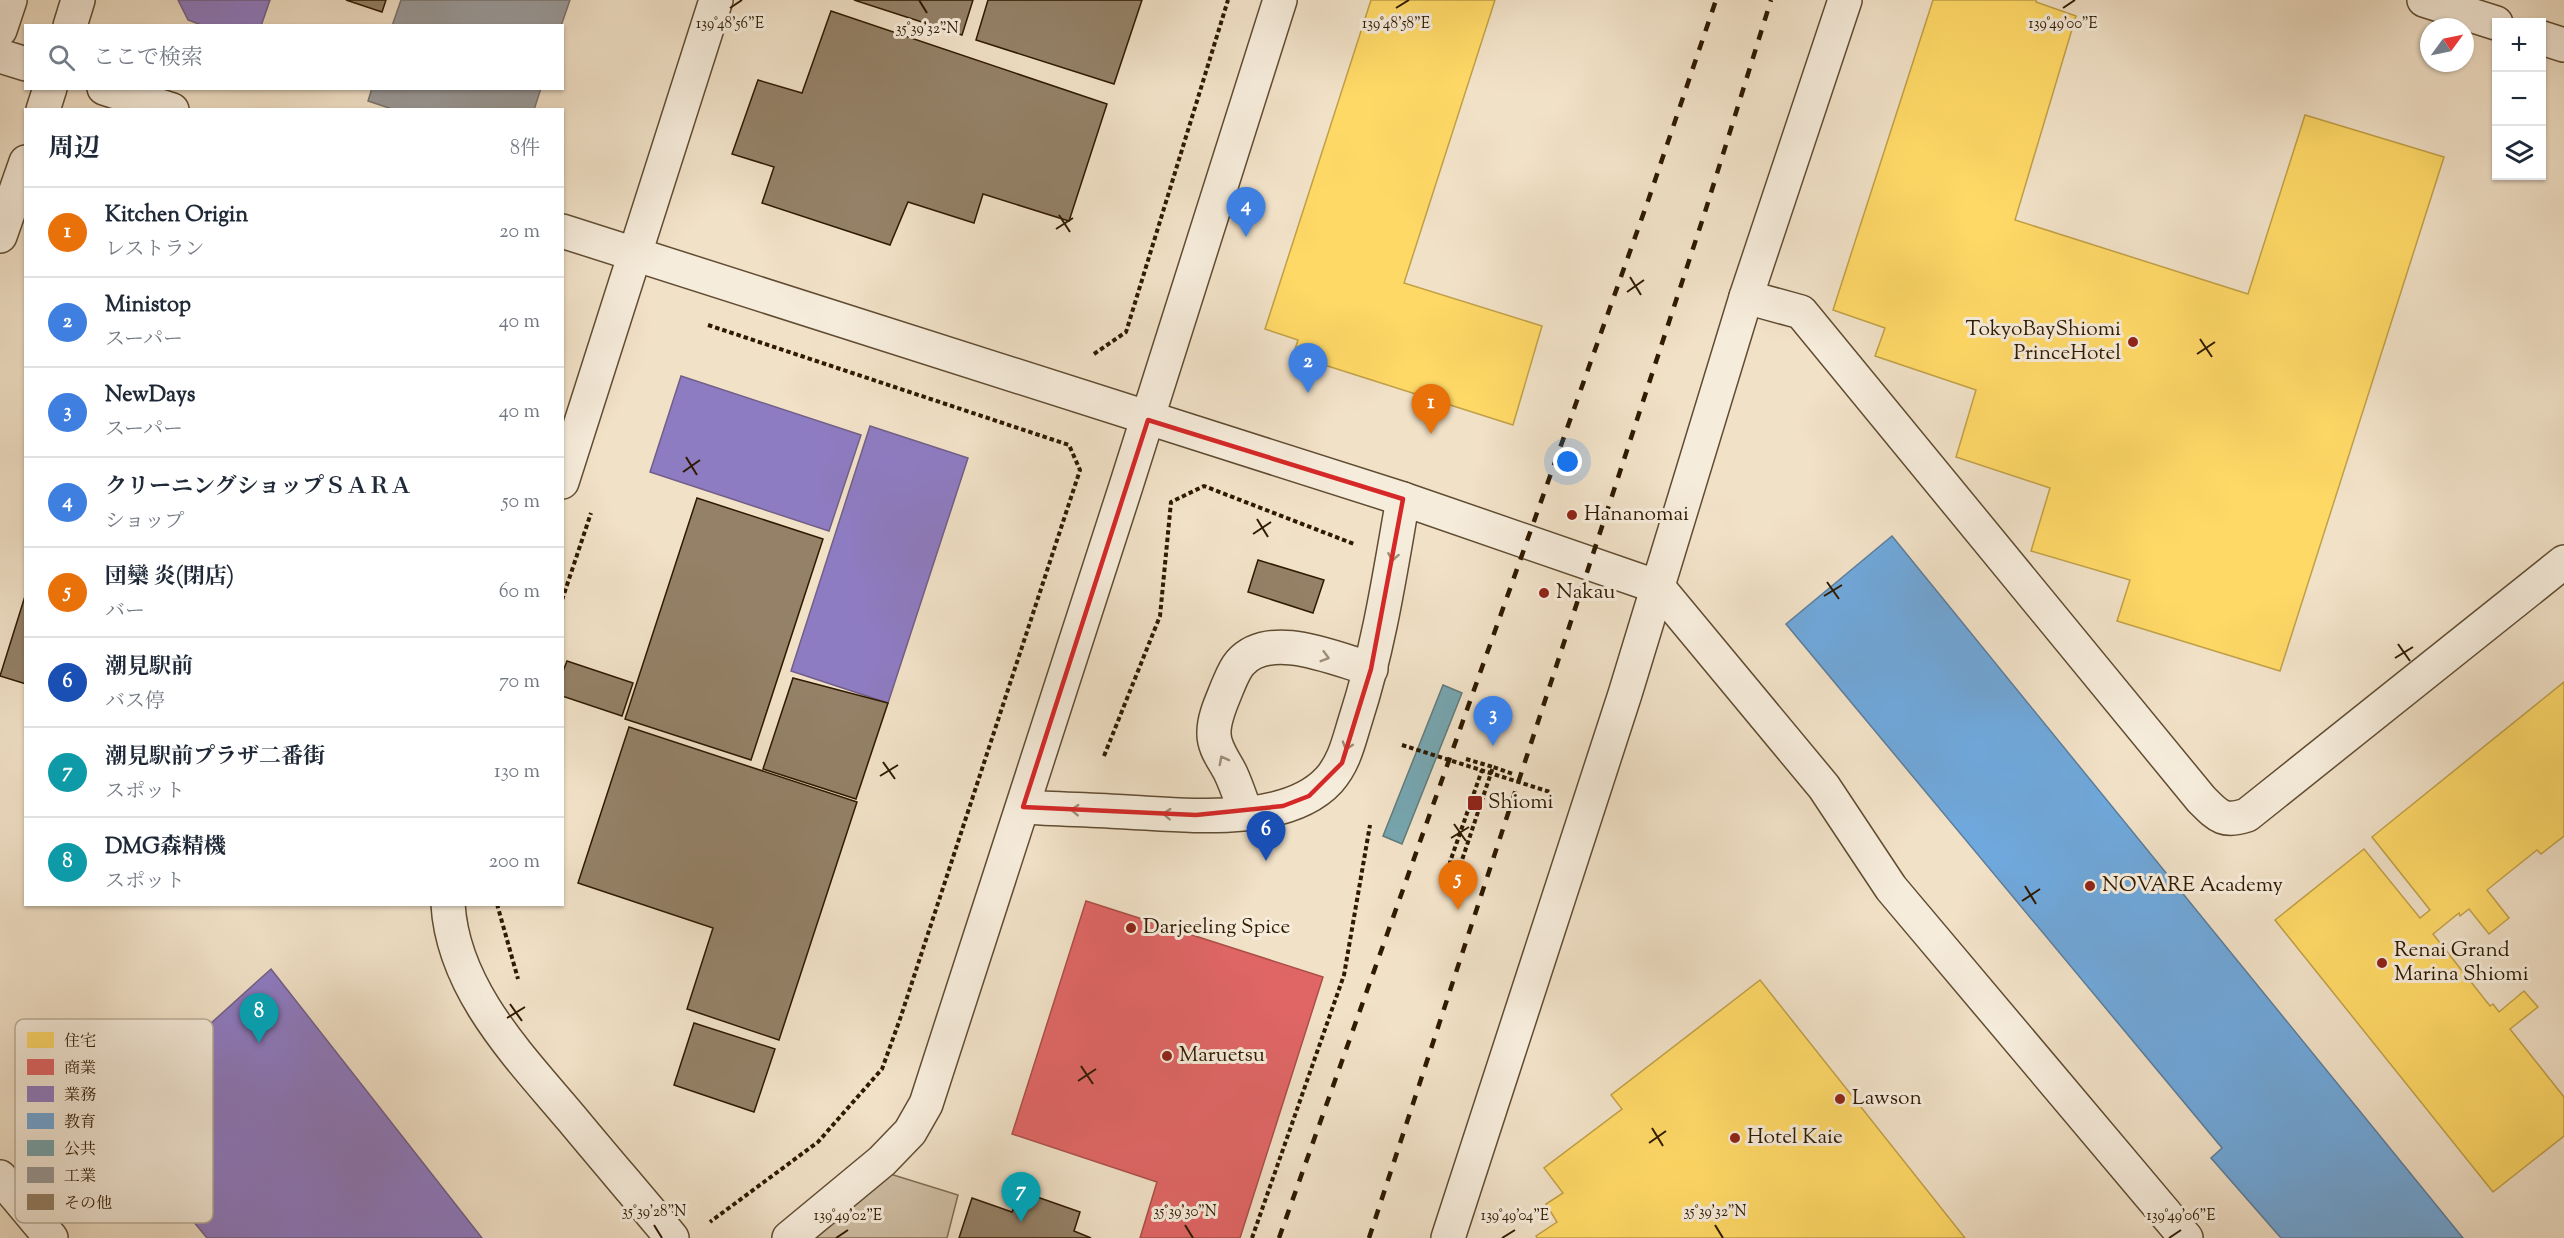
<!DOCTYPE html>
<html lang="ja">
<head>
<meta charset="utf-8">
<style>
  body { margin:0; font-family:"Sorts Mill Goudy","Noto Serif JP",serif; background:#f2f2f3; color:#1f2937 }
  .controls { position:absolute; right:18px; top:18px; display:grid; overflow:hidden; border-radius:0px; box-shadow:0 2px 4px #0004 }
  .controls button { width:54px; height:54px; display:grid; place-items:center; padding:0; border:0; border-bottom:2px solid #e0e1e3; background:#fff; color:#1f2937; font:30px sans-serif }
  .compass { position:absolute; left:2420px; top:18px; width:54px; height:54px; border-radius:50%; background:#fff; box-shadow:0 2px 4px #0004; rotate:57deg }
  .you { position:absolute; left:1568px; top:462px; width:21px; height:21px; margin:-15px; border:4px solid #fff; border-radius:50%; background:#1a73e8; box-shadow:0 0 0 9px #1a73e833 }
  .badge { display:grid; place-items:center; width:39px; height:39px; border-radius:50%; background:#8f2418; color:#fff; font-size:20px; font-weight:700 }
  .pin { position:absolute; translate:-50% -50px; filter:drop-shadow(0 2px 3px #0008) }
  .pin::after { content:''; position:absolute; top:32px; width:21px; height:18px; background:inherit; clip-path:polygon(0 0,100% 0,50% 100%) }
  .list { margin:0; padding:0; list-style:none }
  h2 { display:flex; justify-content:space-between; align-items:center; height:78px; margin:0; padding:0 24px; font-size:26px }
  h2 small { font-size:20px; font-weight:400; color:#747a83 }
  .list li { display:grid; grid-template-columns:39px 1fr auto; gap:18px; align-items:center; box-sizing:border-box; height:90px; padding:0 24px; border-top:2px solid #e0e1e3 }
  .list b { display:block; font-size:22px; white-space:nowrap }
  .list p { margin:0; font-size:20px; white-space:nowrap; color:#747a83 }
  .list em { font-size:20px; font-style:normal; color:#747a83 }
  .icon { flex:none; width:33px; height:33px; fill:none; stroke:currentColor; stroke-width:2; stroke-linecap:round; stroke-linejoin:round }
  .map { position:relative; flex:none; width:2564px; height:1238px; overflow:hidden }
  .search { position:absolute; background:#fff; box-shadow:0 2px 4px #0004; left:24px; top:24px; width:540px; height:66px; display:flex; align-items:center; gap:15px; box-sizing:border-box; padding:0 21px; border-radius:0px; color:#747a83; font-size:22px }
  .panel { position:absolute; background:#fff; box-shadow:0 2px 4px #0004; left:24px; top:108px; width:540px; height:798px; border-radius:0px }
  .map>svg:first-child { display:block }
  .green { fill:#d0bfa5; stroke:#806c52; stroke-width:1.5 }
  .homes { fill:#ffd966; stroke:#c1a047; stroke-width:1.5 }
  .shops { fill:#e06666; stroke:#ab4f47; stroke-width:1.5 }
  .offices { fill:#8e7cc3; stroke:#725f88; stroke-width:1.5 }
  .schools { fill:#6fa8dc; stroke:#5c7d9a; stroke-width:1.5 }
  .public { fill:#76a5af; stroke:#617b7a; stroke-width:1.5 }
  .industry { fill:#999; stroke:#79736b; stroke-width:1.5 }
  .building { fill:#948167; stroke:#2f1a00; stroke-width:1.5 }
  .lines { fill:none; stroke-linecap:round; stroke-linejoin:round }
  .minor-casing { stroke:#604c32; stroke-width:36 }
  .path { stroke:#2f1a00; stroke-width:4; stroke-dasharray:4.5 3; stroke-linecap:butt }
  .minor { stroke:#f6ecdb; stroke-width:33 }
  .rail { stroke:#2f1a00; stroke-width:4.5; stroke-dasharray:10 10; stroke-linecap:butt }
  .path-bridge { stroke:#2f1a00; stroke-width:4; stroke-dasharray:4.5 3; stroke-linecap:butt }
  .oneway { stroke:#9c8e78 }
  .marked { fill:none; stroke:#d62828; stroke-width:4.5; stroke-linejoin:round }
  .ticks { fill:none; stroke:#2f1a00; stroke-width:2 }
  .poi-dot { fill:#8f2418; stroke:#f6ecdb; stroke-width:2 }
  .labels { text-anchor:middle; dominant-baseline:central; stroke-width:6; stroke-linejoin:round; paint-order:stroke }
  .poi-label { font-size:21px; fill:#2f1a00; stroke:#f6ecdb; text-anchor:start }
  .key { fill:#f6ecdb; stroke:#baad99; stroke-width:1.5 }
  .key-label { font-size:16px; fill:#2f1a00 }
  .ticks-label { font-size:15px; text-anchor:middle; fill:#2f1a00; stroke:#f6ecdb; stroke-width:6; stroke-linejoin:round; paint-order:stroke }
</style>
</head>
<body>
<div class="map">
<svg width="2564" height="1238" viewBox="0 0 2564 1238">
  <rect width="100%" height="100%" fill="#f1e1c7"/>
  <filter id="stains"><feTurbulence type="fractalNoise" baseFrequency=".00333" numOctaves="4"/><feColorMatrix values="0 0 0 0 .2 0 0 0 0 .09 0 0 0 0 .02 0 0 0 .5 -.17"/></filter>
  <radialGradient id="worn" r=".72"><stop offset=".6" stop-color="#630" stop-opacity="0"/><stop offset="1" stop-color="#630" stop-opacity=".3"/></radialGradient>
  <!-- green -->
  <polygon class="green" points="887,1173 958,1195 947,1238 812,1238"/>
  <!-- homes -->
  <g class="homes">
    <polygon points="1371,0 1495,0 1404,283 1542,326 1513,425 1293,355 1298,340 1265,329"/>
    <polygon points="1933,0 2036,0 2036,2 2076,16 2015,220 2248,294 2305,115 2444,157 2280,671 2117,621 2130,580 2031,551 2050,488 1956,457 1976,390 1875,356 1885,328 1833,310"/>
    <polygon points="2564,682 2564,836 2541,854 2537,850 2487,890 2509,918 2489,934 2469,909 2460,916 2459,913 2433,934 2490,1006 2493,1004 2499,1012 2524,991 2538,1007 2510,1029 2564,1097 2564,1136 2493,1192 2275,920 2364,849 2420,918 2430,910 2372,837"/>
    <polygon points="1760,980 1965,1238 1537,1238 1536,1236 1557,1222 1546,1204 1563,1193 1544,1168 1622,1109 1611,1095"/>
  </g>
  <!-- shops -->
  <polygon class="shops" points="1086,901 1323,977 1240,1238 1140,1238 1157,1182 1012,1134"/>
  <!-- offices -->
  <g class="offices">
    <polygon points="178,0 270,0 261,26 204,26 188,20"/>
    <polygon points="681,376 861,435 829,531 650,472"/>
    <polygon points="870,426 968,458 888,703 791,671"/>
    <polygon points="271,969 482,1238 207,1238 107,1117"/>
  </g>
  <!-- schools -->
  <polygon class="schools" points="1892,536 2463,1238 2281,1238 2211,1158 2222,1148 1786,624"/>
  <!-- public -->
  <polygon class="public" points="1443,685 1462,693 1402,844 1383,836"/>
  <!-- industry -->
  <g class="industry">
    <polygon points="401,0 570,0 561,26 392,26"/>
    <polygon points="372,88 541,88 534,110 395,110 368,101"/>
  </g>
  <!-- building -->
  <g class="building">
    <polygon points="346,0 386,0 382,12"/>
    <polygon points="854,0 973,0 962,35"/>
    <polygon points="988,0 1142,0 1114,84 976,40"/>
    <polygon points="831,11 1107,104 1069,221 983,194 974,223 908,202 890,245 762,203 774,167 732,154 758,80 802,93"/>
    <polygon points="697,498 823,539 751,760 625,719"/>
    <polygon points="1258,560 1324,580 1313,613 1248,592"/>
    <polygon points="26,593 26,684 0,676"/>
    <polygon points="567,661 633,683 622,716 562,696 562,674"/>
    <polygon points="793,678 888,703 856,799 763,769"/>
    <polygon points="629,727 857,802 779,1040 687,1009 713,928 578,883"/>
    <polygon points="694,1023 775,1049 754,1112 674,1085"/>
    <polygon points="1020,1191 1080,1212 1074,1231 1091,1238 959,1238 972,1198 1012,1212"/>
  </g>
  <g class="lines">
    <!-- minor casing -->
    <g class="minor-casing">
      <g id="minor">
        <polyline points="2424,0 2496,23"/>
        <polyline points="70,26 78,0"/>
        <polyline points="0,30 10,0"/>
        <polyline points="2542,38 2564,45"/>
        <polyline points="0,56 26,64"/>
        <polyline points="104,88 172,110"/>
        <polyline points="43,110 50,88"/>
        <polyline points="562,231 1403,499 1658,587 1824,787 1891,888 2186,1238"/>
        <polyline points="0,236 26,162"/>
        <path d="M1746 297 1801 312 2201 799C2218 816 2223 823 2247 815L2564 562"/>
        <polyline points="562,482 716,0"/>
        <path d="M1023 807C1057 809 1092 810 1127 812 1185 815 1286 827 1329 780 1345 762 1349 740 1356 718 1379 647 1390 573 1403 499"/>
        <path d="M1246 813C1241 800 1237 787 1231 774 1225 761 1213 748 1214 732 1214 717 1222 701 1227 688 1231 679 1234 670 1240 663 1270 629 1335 659 1371 669"/>
        <path d="M448 904C453 990 520 1057 572 1119 605 1159 639 1198 672 1238"/>
        <polyline points="0,1177 51,1238"/>
        <polyline points="789,1238 882,1161 910,1132 926,1104 1126,486 1280,0"/>
        <polyline points="1448,1238 1625,694 1746,297 1845,0"/>
      </g>
    </g>
    <!-- path -->
    <g class="path">
      <polyline points="708,325 1069,445 1080,470 900,1019 882,1069 818,1142 710,1222"/>
      <polyline points="1094,354 1126,332 1228,0"/>
      <polyline points="562,600 591,513"/>
      <polyline points="1402,745 1550,792"/>
      <polyline points="1104,756 1160,616 1171,502 1204,486 1354,544"/>
      <polyline points="1466,759 1493,767"/>
      <polyline points="1460,866 1450,862 1482,770"/>
      <polyline points="497,904 518,979"/>
      <polyline points="1252,1238 1344,975 1370,825"/>
    </g>
    <!-- minor -->
    <use href="#minor" class="minor"/>
    <!-- rail -->
    <g class="rail">
      <polyline points="1279,1238 1649,198 1716,0"/>
      <polyline points="1369,1238 1705,212 1771,0"/>
    </g>
    <!-- path-bridge -->
    <polyline class="path-bridge" points="1460,866 1493,767 1513,774"/>
  </g>
  <!-- one-way arrows -->
  <defs><path id="oneway-chevron" d="M-2-3.5L2.5 0L-2 3.5" fill="none" stroke-width="1.6" stroke-linecap="round" stroke-linejoin="round" transform="scale(1.5)"/></defs>
  <g class="oneway">
    <use href="#oneway-chevron" transform="translate(1393 557) rotate(100)"/>
    <use href="#oneway-chevron" transform="translate(1325 657) rotate(16)"/>
    <use href="#oneway-chevron" transform="translate(1347 746) rotate(107)"/>
    <use href="#oneway-chevron" transform="translate(1223 760) rotate(-118)"/>
    <use href="#oneway-chevron" transform="translate(1075 810) rotate(-177)"/>
    <use href="#oneway-chevron" transform="translate(1167 814) rotate(-177)"/>
  </g>
  <!-- marked area -->
  <path class="marked" d="M1148 420 1403 499 1371 669 1342 763 1309 796 1283 806 1196 815 1023 807Z"/>
  <!-- ticks -->
  <path class="ticks" d="M919 0 927 13M730 8 742 0M1396 8 1409 0M2063 8 2075 0M1059 215 1070 232M1056 229 1073 218M1630 277 1641 295M1627 292 1644 280M2200 339 2212 357M2197 354 2215 342M686 457 697 475M683 472 700 460M1257 519 1268 537M1253 534 1271 522M1827 582 1839 599M1824 596 1842 585M2398 644 2410 661M2395 658 2413 647M883 762 895 779M880 776 898 765M1454 824 1466 841M1451 838 1469 827M2025 886 2036 904M2022 901 2040 889M510 1004 522 1021M507 1018 525 1007M1081 1066 1093 1084M1078 1081 1096 1069M1652 1128 1663 1146M1649 1143 1666 1131M654 1225 662 1238M1185 1225 1193 1238M1715 1225 1723 1238M836 1238 848 1230M1502 1238 1515 1230M2169 1238 2181 1230"/>
  <!-- markers -->
  <g class="poi-dot">
    <circle cx="2133" cy="342" r="6"/>
    <circle cx="1572" cy="515" r="6"/>
    <circle cx="1544" cy="593" r="6"/>
    <rect x="1467" y="795" width="16" height="16" rx="3"/>
    <circle cx="2090" cy="886" r="6"/>
    <circle cx="1131" cy="928" r="6"/>
    <circle cx="2382" cy="963" r="6"/>
    <circle cx="1167" cy="1056" r="6"/>
    <circle cx="1840" cy="1099" r="6"/>
    <circle cx="1735" cy="1138" r="6"/>
  </g>
  <g class="labels">
    <!-- poi labels -->
    <g class="poi-label">
      <text x="2121" y="330" text-anchor="end">TokyoBayShiomi<tspan x="2121" dy="24">PrinceHotel</tspan></text>
      <text x="1584" y="515">Hananomai</text>
      <text x="1556" y="593">Nakau</text>
      <text x="1488" y="803">Shiomi</text>
      <text x="2102" y="886">NOVARE Academy</text>
      <text x="1143" y="928">Darjeeling Spice</text>
      <text x="2394" y="951">Renai Grand<tspan x="2394" dy="24">Marina Shiomi</tspan></text>
      <text x="1179" y="1056">Maruetsu</text>
      <text x="1852" y="1099">Lawson</text>
      <text x="1747" y="1138">Hotel Kaie</text>
    </g>
  </g>
  <!-- legend -->
  <rect x="15" y="1019" width="198" height="204" rx="9" class="key"/>
  <rect x="27" y="1032" width="27" height="16" fill="#ffd966"/>
  <rect x="27" y="1059" width="27" height="16" fill="#e06666"/>
  <rect x="27" y="1086" width="27" height="16" fill="#8e7cc3"/>
  <rect x="27" y="1113" width="27" height="16" fill="#6fa8dc"/>
  <rect x="27" y="1140" width="27" height="16" fill="#76a5af"/>
  <rect x="27" y="1167" width="27" height="16" fill="#999"/>
  <rect x="27" y="1194" width="27" height="16" fill="#948167"/>
  <g class="key-label">
    <text x="64" y="1046">住宅</text>
    <text x="64" y="1073">商業</text>
    <text x="64" y="1100">業務</text>
    <text x="64" y="1127">教育</text>
    <text x="64" y="1154">公共</text>
    <text x="64" y="1181">工業</text>
    <text x="64" y="1208">その他</text>
  </g>
  <g class="ticks-label">
    <text x="730" y="28">139°48'56"E</text>
    <text x="1396" y="28">139°48'58"E</text>
    <text x="2063" y="28">139°49'00"E</text>
    <text x="927" y="33">35°39'32"N</text>
    <text x="654" y="1216">35°39'28"N</text>
    <text x="1185" y="1216">35°39'30"N</text>
    <text x="1715" y="1216">35°39'32"N</text>
    <text x="848" y="1220">139°49'02"E</text>
    <text x="1515" y="1220">139°49'04"E</text>
    <text x="2181" y="1220">139°49'06"E</text>
  </g>
  <rect width="100%" height="100%" filter="url(#stains)"/>
  <rect width="100%" height="100%" fill="url(#worn)"/>
</svg>
<div class="controls">
<button>+</button>
<button>−</button>
<button><svg class="icon" aria-label="layers" viewBox="0 0 24 24"><path d="M12 4l9 5-9 5-9-5zM3 14l9 5 9-5"/></svg></button>
</div>
<svg class="compass" viewBox="-18 -18 36 36"><path d="M0-13l5 13h-10z" fill="#e53935"/><path d="M0 13l5-13h-10z" fill="#747a83"/></svg>
<div class="you"></div>
<div class="pin badge" style="left:1431px;top:434px;background:#e8710a">1</div>
<div class="pin badge" style="left:1308px;top:393px;background:#3f7fe0">2</div>
<div class="pin badge" style="left:1493px;top:746px;background:#3f7fe0">3</div>
<div class="pin badge" style="left:1246px;top:237px;background:#3f7fe0">4</div>
<div class="pin badge" style="left:1458px;top:910px;background:#e8710a">5</div>
<div class="pin badge" style="left:1266px;top:861px;background:#1a4fb4">6</div>
<div class="pin badge" style="left:1021px;top:1222px;background:#0f9aa8">7</div>
<div class="pin badge" style="left:259px;top:1043px;background:#0f9aa8">8</div>
<div class="search"><svg class="icon" aria-label="search" viewBox="0 0 24 24"><circle cx="10" cy="10" r="6"/><path d="M15 15l6 6"/></svg>ここで検索</div>
<section class="panel">
<h2>周辺<small>8件</small></h2>
<ul class="list">
<li><span class="badge" style="background:#e8710a">1</span><div><b>Kitchen Origin</b><p>レストラン</p></div><em>20 m</em></li>
<li><span class="badge" style="background:#3f7fe0">2</span><div><b>Ministop</b><p>スーパー</p></div><em>40 m</em></li>
<li><span class="badge" style="background:#3f7fe0">3</span><div><b>NewDays</b><p>スーパー</p></div><em>40 m</em></li>
<li><span class="badge" style="background:#3f7fe0">4</span><div><b>クリーニングショップＳＡＲＡ</b><p>ショップ</p></div><em>50 m</em></li>
<li><span class="badge" style="background:#e8710a">5</span><div><b>団欒 炎(閉店)</b><p>バー</p></div><em>60 m</em></li>
<li><span class="badge" style="background:#1a4fb4">6</span><div><b>潮見駅前</b><p>バス停</p></div><em>70 m</em></li>
<li><span class="badge" style="background:#0f9aa8">7</span><div><b>潮見駅前プラザ二番街</b><p>スポット</p></div><em>130 m</em></li>
<li><span class="badge" style="background:#0f9aa8">8</span><div><b>DMG森精機</b><p>スポット</p></div><em>200 m</em></li>
</ul>
</section>
</div>
</body>
</html>
